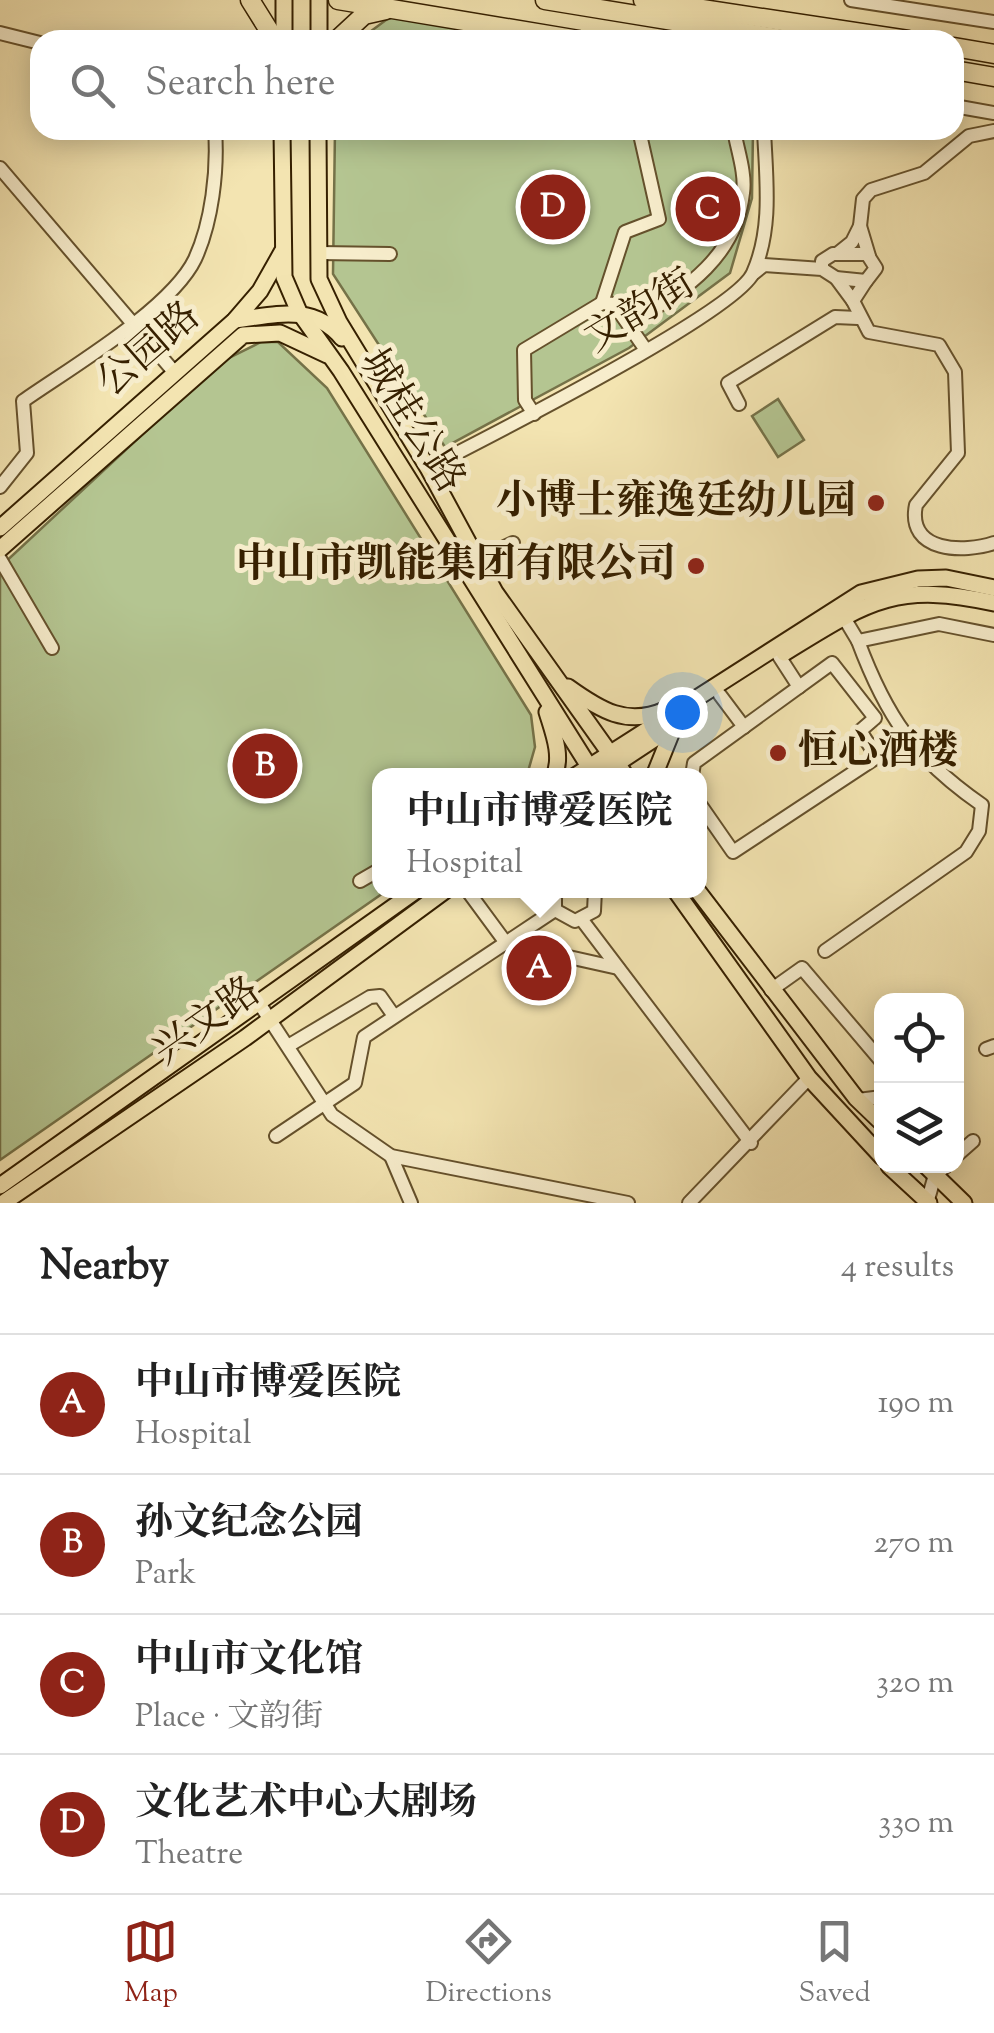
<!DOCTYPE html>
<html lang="en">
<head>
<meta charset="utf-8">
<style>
  body { margin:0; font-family:"Sorts Mill Goudy","Noto Serif SC",serif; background:#f6f6f6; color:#222 }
  .controls { position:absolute; right:30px; bottom:30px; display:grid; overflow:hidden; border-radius:20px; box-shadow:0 5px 25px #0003 }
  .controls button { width:90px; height:90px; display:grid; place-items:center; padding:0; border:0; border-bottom:2px solid #e0e0e0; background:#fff; color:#222; font:50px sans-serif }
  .you { position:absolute; left:682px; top:712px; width:35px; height:35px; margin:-25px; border:8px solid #fff; border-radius:50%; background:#1a73e8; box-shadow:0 0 0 15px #1a73e833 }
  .badge { display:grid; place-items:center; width:65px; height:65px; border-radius:50%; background:#8f2418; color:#fff; font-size:32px; font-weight:700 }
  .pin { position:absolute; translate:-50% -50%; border:5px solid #fff; box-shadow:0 2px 10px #0006 }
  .popup { position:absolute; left:372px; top:768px; width:335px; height:130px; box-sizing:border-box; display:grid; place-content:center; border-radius:20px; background:#fff; filter:drop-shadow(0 2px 8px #0005); font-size:32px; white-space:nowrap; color:#767676 }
  .popup b { font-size:38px; color:#222 }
  .popup::after { content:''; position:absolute; left:50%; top:100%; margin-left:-20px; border:20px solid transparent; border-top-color:#fff }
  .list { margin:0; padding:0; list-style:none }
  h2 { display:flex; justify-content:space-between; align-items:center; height:130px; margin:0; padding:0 40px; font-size:42px }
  h2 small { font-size:32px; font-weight:400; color:#767676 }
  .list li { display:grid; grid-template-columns:65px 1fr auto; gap:30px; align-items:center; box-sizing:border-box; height:140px; padding:0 40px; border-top:2px solid #e0e0e0 }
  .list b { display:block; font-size:38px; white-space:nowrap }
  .list p { margin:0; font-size:32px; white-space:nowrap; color:#767676 }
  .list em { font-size:32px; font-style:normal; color:#767676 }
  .icon { flex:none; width:55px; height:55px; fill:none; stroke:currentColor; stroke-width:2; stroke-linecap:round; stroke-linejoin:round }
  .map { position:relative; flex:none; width:994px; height:1203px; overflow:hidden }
  .search { position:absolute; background:#fff; box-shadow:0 5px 25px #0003; left:30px; right:30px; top:30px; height:110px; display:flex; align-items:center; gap:25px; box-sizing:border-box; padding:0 35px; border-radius:30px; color:#767676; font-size:38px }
  .sheet { height:690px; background:#fff }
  nav { display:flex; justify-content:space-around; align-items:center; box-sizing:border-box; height:140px; border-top:2px solid #e0e0e0; background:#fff; font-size:28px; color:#767676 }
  nav a { display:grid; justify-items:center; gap:5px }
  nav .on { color:#8f2418 }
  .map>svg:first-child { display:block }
  .green { fill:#b4c591; stroke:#757248; stroke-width:2.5 }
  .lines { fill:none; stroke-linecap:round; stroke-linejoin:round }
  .minor-casing { stroke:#65512c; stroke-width:16 }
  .major-casing { stroke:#362000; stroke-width:19 }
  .highway-casing { stroke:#362000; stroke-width:21 }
  .minor { stroke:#f7edcc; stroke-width:12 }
  .major { stroke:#f3e4b1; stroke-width:15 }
  .highway { stroke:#f3e4b1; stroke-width:18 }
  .poi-dot { fill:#8f2418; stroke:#f7edcc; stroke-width:4 }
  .labels { text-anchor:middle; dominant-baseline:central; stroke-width:10; stroke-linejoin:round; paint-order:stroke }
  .street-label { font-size:40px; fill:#362000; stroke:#f7edcc }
  .poi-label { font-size:40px; font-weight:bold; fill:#362000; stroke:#f7edcc; text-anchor:end }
</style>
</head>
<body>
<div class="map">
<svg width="994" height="1203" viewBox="0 0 994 1203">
  <rect width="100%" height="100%" fill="#f3e4b1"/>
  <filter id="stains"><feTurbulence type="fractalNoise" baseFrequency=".002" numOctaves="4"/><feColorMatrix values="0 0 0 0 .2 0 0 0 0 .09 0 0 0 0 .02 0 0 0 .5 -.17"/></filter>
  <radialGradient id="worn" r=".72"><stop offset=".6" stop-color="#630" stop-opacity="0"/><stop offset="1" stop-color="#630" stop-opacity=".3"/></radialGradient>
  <!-- green -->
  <g class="green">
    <polygon points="390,17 523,40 359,40"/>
    <polygon points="335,130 753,130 752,198 730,273 629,348 445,447 333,274"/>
    <polygon points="261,342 278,342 327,388 531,715 535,747 527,775 379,776 379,890 386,891 0,1160 0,567 219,363"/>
    <polygon points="778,399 804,440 778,457 752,416"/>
  </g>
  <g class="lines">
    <!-- minor casing -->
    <g class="minor-casing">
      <g id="minor">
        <polyline points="851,0 994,22"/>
        <polyline points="0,33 40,43"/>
        <polyline points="954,106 994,113"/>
        <polyline points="0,168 175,373"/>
        <polyline points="860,226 863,199 871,190 924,173 969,136 994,131"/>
        <polyline points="319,253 390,254"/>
        <polyline points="837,254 852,242 860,226 869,256"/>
        <polyline points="754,273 764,265 822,269 836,278 866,281 876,268 867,254 833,254 822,261 822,269"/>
        <polyline points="836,278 853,301 866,281"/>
        <path d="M853 301 869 332 939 345 955 372 958 453 916 505C906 553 965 553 994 543"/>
        <polyline points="602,303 625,232 659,219 639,130"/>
        <path d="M629 325C680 292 736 260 743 193 746 173 737 149 734 130"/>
        <polyline points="739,404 728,383 835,317 858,318"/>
        <polyline points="534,414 525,400 524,350 602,303 614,304 646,350"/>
        <path d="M428 468C480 441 735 313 753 273 773 228 766 178 764 130"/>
        <path d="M0 487 27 453 23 401C70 368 171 309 195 259 212 222 218 170 215 130"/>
        <polyline points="0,559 52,648"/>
        <polyline points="477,560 513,543"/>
        <polyline points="843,616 858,641 939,624 994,635"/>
        <polyline points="779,656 799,687"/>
        <polyline points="720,695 744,727"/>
        <polyline points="692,776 694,763 832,663 875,718 860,731 877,757 733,852 699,803"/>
        <polyline points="360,881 379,870"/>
        <polyline points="467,890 506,943 618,968"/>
        <polyline points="555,890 555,910 575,921 594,911 595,890"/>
        <polyline points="582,920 751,1143"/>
        <path d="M825 951 966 852 979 831 982 805C914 758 886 716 858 641"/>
        <polyline points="771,990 802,968 882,1062"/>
        <polyline points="259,1003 332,1115 391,1156 628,1203"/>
        <polyline points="288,1046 370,997 380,996 394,1016"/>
        <polyline points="986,1049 994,1046"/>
        <polyline points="858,1100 882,1097"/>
        <polyline points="276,1136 355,1083 364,1037 555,910"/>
        <polyline points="391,1156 411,1203"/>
        <polyline points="956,1156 973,1141"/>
        <polyline points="689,1203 809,1078"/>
        <polyline points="927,1203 935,1175 946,1166"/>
      </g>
    </g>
    <!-- major casing -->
    <g class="major-casing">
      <g id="major">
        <polyline points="284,0 284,40"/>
        <polyline points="319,40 319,0"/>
        <polyline points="282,130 284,277 299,312 341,371 595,776"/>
        <polyline points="318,130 319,279 339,322 428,468 495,592 626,776"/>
        <path d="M235 320C276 315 312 303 342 338"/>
        <polyline points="0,528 235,320 260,291 282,252"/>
        <polyline points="0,549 243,335 280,333 327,355"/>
        <path d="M784 653C867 602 895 581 994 603"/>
        <path d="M568 687C600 710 627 727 665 710"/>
        <path d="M547 712C553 732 563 756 554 776"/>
        <polyline points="575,776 861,593 918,579 946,578 994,588"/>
        <polyline points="598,776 698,710"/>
        <polyline points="654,776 673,729"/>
        <polyline points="675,890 809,1078 882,1157"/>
        <polyline points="697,890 856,1098 882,1123"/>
        <polyline points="889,1166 929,1203"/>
        <polyline points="926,1166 964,1203"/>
        <polyline points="0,1186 417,890"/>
        <polyline points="3,1203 245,1038 446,890"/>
      </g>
    </g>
    <!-- highway casing -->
    <g class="highway-casing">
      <g id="highway">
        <polyline points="250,0 275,40"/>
        <polyline points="338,0 579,40"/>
        <polyline points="545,0 789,40"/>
        <polyline points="643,0 908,40"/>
        <polyline points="337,40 364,15 386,10"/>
        <polyline points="954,47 994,54"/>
        <polyline points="954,70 994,77"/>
      </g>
    </g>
    <!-- minor -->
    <use href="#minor" class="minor"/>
    <!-- major -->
    <use href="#major" class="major"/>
    <!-- highway -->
    <use href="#highway" class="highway"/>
  </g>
  <!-- markers -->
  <g class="poi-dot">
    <circle cx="876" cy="503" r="10"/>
    <circle cx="696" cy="566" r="10"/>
    <circle cx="778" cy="753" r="10"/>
  </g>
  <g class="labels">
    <!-- street labels -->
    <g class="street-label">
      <text transform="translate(641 313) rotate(-31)">文韵街</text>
      <text transform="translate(150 351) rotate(-41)">公园路</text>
      <text transform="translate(410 422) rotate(58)">城桂公路</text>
      <text transform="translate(208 1023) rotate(-35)">兴文路</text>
    </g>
    <!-- poi labels -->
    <g class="poi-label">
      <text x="856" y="503">小博士雍逸廷幼儿园</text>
      <text x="676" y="566">中山市凯能集团有限公司</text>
      <text x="798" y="753" text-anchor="start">恒心酒楼</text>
    </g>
  </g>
  <rect width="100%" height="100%" filter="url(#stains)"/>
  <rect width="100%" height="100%" fill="url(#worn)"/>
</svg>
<div class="controls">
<button><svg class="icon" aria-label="locate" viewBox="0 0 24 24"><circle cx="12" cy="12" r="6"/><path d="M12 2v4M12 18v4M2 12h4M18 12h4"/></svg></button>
<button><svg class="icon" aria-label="layers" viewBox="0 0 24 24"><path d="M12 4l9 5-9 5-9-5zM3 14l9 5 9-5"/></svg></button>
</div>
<div class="you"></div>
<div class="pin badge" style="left:539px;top:968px">A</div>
<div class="popup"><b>中山市博爱医院</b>Hospital</div>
<div class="pin badge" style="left:265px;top:766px">B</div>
<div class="pin badge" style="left:708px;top:209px">C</div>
<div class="pin badge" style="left:553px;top:207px">D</div>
<div class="search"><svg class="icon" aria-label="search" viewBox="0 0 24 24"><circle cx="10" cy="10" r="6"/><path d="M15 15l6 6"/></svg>Search here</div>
</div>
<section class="sheet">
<h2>Nearby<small>4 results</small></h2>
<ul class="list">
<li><span class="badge">A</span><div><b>中山市博爱医院</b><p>Hospital</p></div><em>190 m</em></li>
<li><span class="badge">B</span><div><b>孙文纪念公园</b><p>Park</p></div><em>270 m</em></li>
<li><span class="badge">C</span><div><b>中山市文化馆</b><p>Place · 文韵街</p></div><em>320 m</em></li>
<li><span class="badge">D</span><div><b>文化艺术中心大剧场</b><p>Theatre</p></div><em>330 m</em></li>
</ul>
</section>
<nav>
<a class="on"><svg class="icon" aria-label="map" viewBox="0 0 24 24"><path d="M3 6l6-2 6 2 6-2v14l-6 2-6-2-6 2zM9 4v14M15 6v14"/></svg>Map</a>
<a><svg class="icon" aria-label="directions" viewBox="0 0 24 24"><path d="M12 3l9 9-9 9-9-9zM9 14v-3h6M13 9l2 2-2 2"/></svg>Directions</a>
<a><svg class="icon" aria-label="saved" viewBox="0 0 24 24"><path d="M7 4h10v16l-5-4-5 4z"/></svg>Saved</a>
</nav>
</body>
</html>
